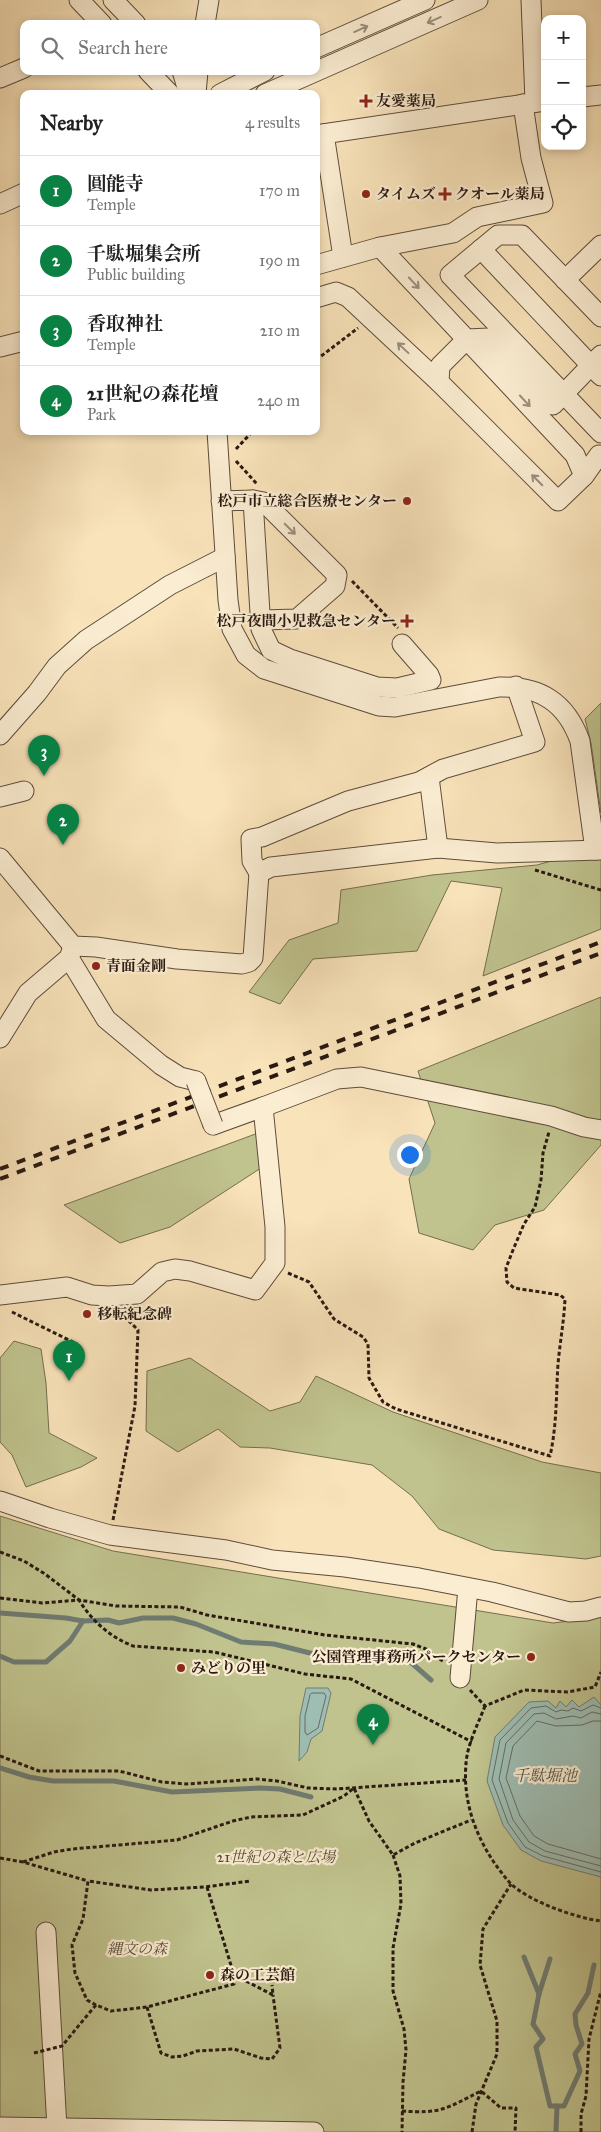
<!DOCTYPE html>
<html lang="en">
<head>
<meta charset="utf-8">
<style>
  body { margin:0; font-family:"IM FELL Great Primer","Noto Serif JP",serif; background:#f2f2f2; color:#222 }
  .controls { position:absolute; right:15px; top:15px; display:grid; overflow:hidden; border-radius:10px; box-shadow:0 2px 8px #0003 }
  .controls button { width:45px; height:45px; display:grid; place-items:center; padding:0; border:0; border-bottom:1px solid #e0e0e0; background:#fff; color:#222; font:25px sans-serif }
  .you { position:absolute; left:409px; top:1154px; width:18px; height:18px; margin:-12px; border:4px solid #fff; border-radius:50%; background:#1a73e8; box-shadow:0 0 0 8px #1a73e833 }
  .badge { display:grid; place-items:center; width:32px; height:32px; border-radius:50%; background:#0b8043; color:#fff; font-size:16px; font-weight:700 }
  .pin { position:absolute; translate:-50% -41px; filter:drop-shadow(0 1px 2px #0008) }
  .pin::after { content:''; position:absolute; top:26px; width:18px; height:15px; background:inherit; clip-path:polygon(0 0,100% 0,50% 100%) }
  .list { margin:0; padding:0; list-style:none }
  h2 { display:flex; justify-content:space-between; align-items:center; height:65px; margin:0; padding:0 20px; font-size:21px }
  h2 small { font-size:16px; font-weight:400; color:#767676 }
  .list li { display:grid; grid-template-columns:32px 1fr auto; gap:15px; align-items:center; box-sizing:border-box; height:70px; padding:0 20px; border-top:1px solid #e0e0e0 }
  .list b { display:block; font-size:19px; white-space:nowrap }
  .list p { margin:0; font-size:16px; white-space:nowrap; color:#767676 }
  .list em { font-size:16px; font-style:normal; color:#767676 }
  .icon { flex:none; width:28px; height:28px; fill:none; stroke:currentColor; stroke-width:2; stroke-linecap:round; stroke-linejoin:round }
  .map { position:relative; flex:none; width:601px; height:2132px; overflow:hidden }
  .search { position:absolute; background:#fff; box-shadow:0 2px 8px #0003; left:20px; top:20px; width:300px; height:55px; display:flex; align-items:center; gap:12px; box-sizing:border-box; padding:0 18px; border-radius:10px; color:#767676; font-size:19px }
  .panel { position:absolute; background:#fff; box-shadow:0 2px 8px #0003; left:20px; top:90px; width:300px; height:345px; border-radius:10px }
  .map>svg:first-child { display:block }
  .green { fill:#c0c38e; stroke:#746e50 }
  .water { fill:#9ebeb4; stroke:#6f7c73 }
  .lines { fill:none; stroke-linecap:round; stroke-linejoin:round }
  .shore { stroke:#646c63; stroke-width:1 }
  .stream { stroke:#6f7c73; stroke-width:5 }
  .minor-casing { stroke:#5d4c3c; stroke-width:21 }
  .path { stroke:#291912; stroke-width:3; stroke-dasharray:4 2.5; stroke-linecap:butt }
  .minor { stroke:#fbedd2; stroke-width:19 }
  .rail { stroke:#291912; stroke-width:4; stroke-dasharray:9 9; stroke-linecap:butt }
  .minor-bridge-casing { stroke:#5d4c3c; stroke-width:21; stroke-linecap:butt }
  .path-bridge { stroke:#291912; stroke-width:3; stroke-dasharray:4 2.5; stroke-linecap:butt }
  .minor-bridge { stroke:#fbedd2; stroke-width:19 }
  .oneway { stroke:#9c8e7c }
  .poi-dot { fill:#8f2418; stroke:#fbedd2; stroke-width:2 }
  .labels { text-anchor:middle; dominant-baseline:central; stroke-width:4.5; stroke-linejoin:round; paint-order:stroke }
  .poi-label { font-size:15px; font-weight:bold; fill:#291912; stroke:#fbedd2; text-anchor:start }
  .park-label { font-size:15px; font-style:italic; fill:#564c37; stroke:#fbedd2 }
  .water-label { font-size:16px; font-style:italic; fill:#52534b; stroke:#fbedd2 }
</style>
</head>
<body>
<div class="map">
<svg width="601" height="2132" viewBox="0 0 601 2132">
  <rect width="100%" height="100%" fill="#f9e3ba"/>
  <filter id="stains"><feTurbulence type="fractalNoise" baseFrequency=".004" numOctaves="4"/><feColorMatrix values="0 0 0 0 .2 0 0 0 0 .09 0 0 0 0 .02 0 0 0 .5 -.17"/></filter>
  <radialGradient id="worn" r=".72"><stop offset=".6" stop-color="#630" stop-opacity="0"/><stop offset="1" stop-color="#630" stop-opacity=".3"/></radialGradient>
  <!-- green -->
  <g class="green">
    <polygon points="601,703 601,813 591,743 585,719"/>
    <polygon points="601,847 601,929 483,976 502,888 451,881 417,951 313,959 280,1004 249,992 289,940 338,923 341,890 432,875 537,865"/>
    <polygon points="601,997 601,1145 544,1210 495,1225 473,1250 419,1233 409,1179 435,1123 418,1071"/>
    <polygon points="258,1133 261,1168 170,1227 120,1243 64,1205"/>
    <polygon points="14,1341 41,1349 46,1383 49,1433 97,1458 81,1467 26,1487 12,1455 0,1442 0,1358"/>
    <polygon points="190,1358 270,1411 300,1402 316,1376 393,1412 542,1462 601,1473 601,1556 586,1559 493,1550 439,1529 412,1496 372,1465 270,1448 240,1447 218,1429 178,1452 146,1431 147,1371"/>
    <polygon points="0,1516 113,1551 553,1623 601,1617 601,2132 0,2132"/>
  </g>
  <!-- water -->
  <g class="water">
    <polygon points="306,1688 328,1688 331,1693 322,1731 311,1739 307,1752 299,1761 300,1716"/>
    <polygon points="594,1697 601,1705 601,1877 541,1861 521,1850 503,1825 487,1781 495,1737 529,1702 548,1701 556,1708 560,1701 566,1707 572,1700 579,1707"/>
  </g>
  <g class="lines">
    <!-- shore -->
    <g class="shore">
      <polygon points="312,1693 324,1693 326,1696 318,1728 307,1735 305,1732 305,1716 310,1695"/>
      <polyline points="601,1708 593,1705 581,1711 573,1708 568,1711 561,1710 556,1712 546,1706 531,1708 500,1740 492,1780 508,1823 525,1847 543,1856 601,1872"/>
      <polyline points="601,1714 592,1712 581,1718 573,1716 556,1719 544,1713 534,1714 506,1743 499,1779 513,1820 529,1842 545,1851 601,1866"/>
      <polyline points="601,1721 593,1721 582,1725 556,1726 537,1721 513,1746 506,1778 520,1816 534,1836 548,1844 601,1859"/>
    </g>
    <!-- stream -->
    <g class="stream">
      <polyline points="0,1613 66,1618 83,1621 108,1620 119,1623 143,1618 173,1618 196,1624 241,1642 274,1644 338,1660 351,1660 359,1662 395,1657 407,1659 431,1680"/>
      <polyline points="0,1656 14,1662 46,1662 70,1641 83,1621"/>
      <polyline points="0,1768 29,1777 53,1781 114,1781 172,1792 260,1788 280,1789 311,1797"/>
      <polyline points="524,1957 539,1994"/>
      <polyline points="550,1959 539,1994 533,2024 543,2039 536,2047 550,2106 564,2106 580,2071 575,2054 582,2044 576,2025 575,2014 588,1993 594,1965"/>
      <polyline points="556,2132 557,2106"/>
    </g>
    <!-- minor casing -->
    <g class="minor-casing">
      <g id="minor">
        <polyline points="79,0 102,24"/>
        <polyline points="113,0 136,24"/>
        <polyline points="531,0 535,102"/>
        <polyline points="205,24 209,0"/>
        <polyline points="316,48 425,0"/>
        <polyline points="148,71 170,94"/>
        <polyline points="182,71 189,94"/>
        <polyline points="0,78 24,68"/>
        <polyline points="196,94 198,71"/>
        <polyline points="220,94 265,71"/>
        <polyline points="265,94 478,0"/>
        <polyline points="582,97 601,95"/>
        <polyline points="324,134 343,257"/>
        <polyline points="316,135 545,101"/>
        <polyline points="0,204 24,193"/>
        <polyline points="380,247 575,455 584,476 558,501 439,382 440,366 467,339 489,338 553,405 601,355"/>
        <polyline points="481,249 601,376"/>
        <polyline points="316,265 380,247 453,233 477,217 543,203 531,158 523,104"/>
        <polyline points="565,280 601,245"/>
        <polyline points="316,298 336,292 348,297 439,382"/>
        <polyline points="601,317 522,235 498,235 450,275 601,433"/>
        <polyline points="0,347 24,341"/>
        <path d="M217 431 228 600 232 629 246 655 264 669 379 706 395 707 499 687C540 686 566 702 580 741L595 850"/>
        <polyline points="584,476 599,455 601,456"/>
        <polyline points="253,500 264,502 337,575 335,586 297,619 261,620"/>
        <polyline points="221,501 253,500 261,629 271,650 290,659 377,687 397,688 431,680 429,675 402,644"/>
        <polyline points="0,735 37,693 57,666 86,640 170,585 225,557"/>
        <polyline points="429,777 438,848"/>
        <polyline points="0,797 24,791"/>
        <polyline points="0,858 73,946 96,947 177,959 242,964 249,962 253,958 259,873 271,867 438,848 497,853 601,850"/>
        <polyline points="259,873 252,861 251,839 262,837 348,801 419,782 443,769 535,742 516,686"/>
        <polyline points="69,958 106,1019 161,1065 180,1077 196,1081"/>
        <polyline points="0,1038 28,993 69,958 73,947"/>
        <polyline points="263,1107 337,1079 361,1077 551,1116 584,1127 601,1130"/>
        <polyline points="0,1295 67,1287 92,1295 109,1296 137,1294 162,1272 175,1269 190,1271 255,1290 275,1263 275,1227 263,1107 213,1125"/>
        <polyline points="0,1501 50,1518 110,1535 226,1550 272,1560 345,1567 419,1578 492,1592 569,1612 586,1611 601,1607"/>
        <polyline points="460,1678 468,1588"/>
        <polyline points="46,1932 57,2128"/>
        <polyline points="0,2127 314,2132"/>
      </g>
    </g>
    <!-- path -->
    <g class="path">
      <polyline points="316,360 358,328"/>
      <polyline points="236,449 253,431"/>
      <polyline points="236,461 257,484"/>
      <polyline points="352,581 398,628"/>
      <polyline points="535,870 601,890"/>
      <path d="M288 1273 309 1282 334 1319 363 1337 368 1344 369 1378 383 1402 396 1409 550 1456C557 1425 556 1395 558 1364 560 1342 564 1321 565 1299L560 1295 514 1288 507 1282 506 1268 513 1250 524 1224 535 1207 541 1180 543 1153 549 1132"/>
      <polyline points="12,1312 77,1344"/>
      <polyline points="113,1520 135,1406 138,1330 121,1313"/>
      <polyline points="0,1552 24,1561 45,1574 79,1600 116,1606 180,1607 207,1615 325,1635 413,1644 426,1649 444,1662"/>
      <path d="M0 1598 42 1603 79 1600C92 1621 110 1637 133 1646L214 1652 305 1674 351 1679 472 1742"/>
      <polyline points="470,1690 485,1706 524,1690 567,1692 595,1687 601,1672"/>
      <path d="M485 1706C478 1724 467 1745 466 1764 462 1808 481 1850 510 1883 528 1901 576 1918 601 1921"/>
      <polyline points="0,1756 39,1771 119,1771 162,1782 186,1784 257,1779 277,1781 308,1788 337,1789 466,1780"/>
      <polyline points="393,1855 400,1876 401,1904 393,1948 393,1991 404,2029 406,2050 403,2082 402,2132"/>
      <polyline points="0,1858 23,1862 88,1881"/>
      <polyline points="23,1862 54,1852 72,1849 177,1840 233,1821 251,1817 303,1815 344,1796 354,1788 369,1821 393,1855 415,1843 471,1820"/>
      <polyline points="207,1887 234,1975"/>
      <polyline points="96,2005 87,2000 75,1973 72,1945 83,1919 88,1881 151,1890 204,1887 251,1881"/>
      <polyline points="147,2007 161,2053 172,2057 183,2056 197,2051 234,2049 261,2058 272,2059 280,2048 273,1995"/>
      <polyline points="85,2018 96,2005 111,2011 147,2007 234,1984 234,1975 273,1995 272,1985"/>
      <path d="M402 2111C442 2114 447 2108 481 2091L501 2108H516L515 2132"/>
      <polyline points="472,2132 476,2104 497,2054 497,2021 480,1965 483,1929 511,1884"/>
      <polyline points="581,2132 581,2114 586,2096 589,2039 601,1991"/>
    </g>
    <!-- minor -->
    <use href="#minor" class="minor"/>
    <!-- rail -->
    <g class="rail">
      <polyline points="0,1169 601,942"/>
      <polyline points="0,1179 601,953"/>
    </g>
    <!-- minor-bridge casing -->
    <g class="minor-bridge-casing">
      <polyline id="minor-bridge" points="196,1081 213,1125"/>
    </g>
    <!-- path-bridge -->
    <polyline class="path-bridge" points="34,2053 62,2046 85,2018"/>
    <!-- minor-bridge -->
    <use href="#minor-bridge" class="minor-bridge"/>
  </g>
  <!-- one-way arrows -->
  <defs><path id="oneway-shaft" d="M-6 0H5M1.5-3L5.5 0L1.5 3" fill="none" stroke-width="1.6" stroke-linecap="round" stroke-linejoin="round" transform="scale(1.25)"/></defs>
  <g class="oneway">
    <use href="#oneway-shaft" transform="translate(434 20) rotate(156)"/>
    <use href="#oneway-shaft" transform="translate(361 29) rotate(-24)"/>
    <use href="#oneway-shaft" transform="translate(414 283) rotate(47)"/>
    <use href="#oneway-shaft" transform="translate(403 348) rotate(-137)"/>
    <use href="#oneway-shaft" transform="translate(525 401) rotate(47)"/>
    <use href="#oneway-shaft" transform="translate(537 480) rotate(-135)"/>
    <use href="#oneway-shaft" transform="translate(290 529) rotate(45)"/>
  </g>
  <!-- markers -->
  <g class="poi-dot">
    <path d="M363.5 93.5h5v5h5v5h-5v5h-5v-5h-5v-5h5z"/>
    <circle cx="366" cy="194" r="5"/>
    <path d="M442.5 186.5h5v5h5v5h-5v5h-5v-5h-5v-5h5z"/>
    <circle cx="407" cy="501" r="5"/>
    <path d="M404.5 613.5h5v5h5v5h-5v5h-5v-5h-5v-5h5z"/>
    <circle cx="96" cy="966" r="5"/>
    <circle cx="87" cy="1314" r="5"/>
    <circle cx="531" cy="1657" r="5"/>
    <circle cx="181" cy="1668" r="5"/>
    <circle cx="210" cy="1975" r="5"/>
  </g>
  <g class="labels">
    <!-- poi labels -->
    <g class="poi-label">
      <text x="376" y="101">友愛薬局</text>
      <text x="376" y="194">タイムズ</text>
      <text x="455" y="194">クオール薬局</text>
      <text x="397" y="501" text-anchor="end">松戸市立総合医療センター</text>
      <text x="396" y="621" text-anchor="end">松戸夜間小児救急センター</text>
      <text x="106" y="966">青面金剛</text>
      <text x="97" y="1314">移転紀念碑</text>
      <text x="521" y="1657" text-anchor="end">公園管理事務所パークセンター</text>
      <text x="191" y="1668">みどりの里</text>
      <text x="220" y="1975">森の工芸館</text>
    </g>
    <!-- park labels -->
    <g class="park-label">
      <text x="276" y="1857">21世紀の森と広場</text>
      <text x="137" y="1949">縄文の森</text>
    </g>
    <!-- water labels -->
    <g class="water-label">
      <text x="545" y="1775">千駄堀池</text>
    </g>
  </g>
  <rect width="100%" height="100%" filter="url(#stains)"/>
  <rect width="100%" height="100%" fill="url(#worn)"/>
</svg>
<div class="controls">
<button>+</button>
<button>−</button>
<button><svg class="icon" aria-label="locate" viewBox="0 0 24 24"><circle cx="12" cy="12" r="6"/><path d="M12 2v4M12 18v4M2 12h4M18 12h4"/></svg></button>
</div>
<div class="you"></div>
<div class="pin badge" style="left:69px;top:1381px">1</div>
<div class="pin badge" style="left:63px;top:845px">2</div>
<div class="pin badge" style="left:44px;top:776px">3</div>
<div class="pin badge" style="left:373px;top:1745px">4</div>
<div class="search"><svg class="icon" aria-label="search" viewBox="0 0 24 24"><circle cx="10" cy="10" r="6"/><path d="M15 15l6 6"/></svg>Search here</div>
<section class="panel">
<h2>Nearby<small>4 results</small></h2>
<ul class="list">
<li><span class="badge">1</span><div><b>圓能寺</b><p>Temple</p></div><em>170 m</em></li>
<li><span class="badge">2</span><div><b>千駄堀集会所</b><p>Public building</p></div><em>190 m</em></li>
<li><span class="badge">3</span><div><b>香取神社</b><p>Temple</p></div><em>210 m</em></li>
<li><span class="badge">4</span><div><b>21世紀の森花壇</b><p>Park</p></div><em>240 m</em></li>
</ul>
</section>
</div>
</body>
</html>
